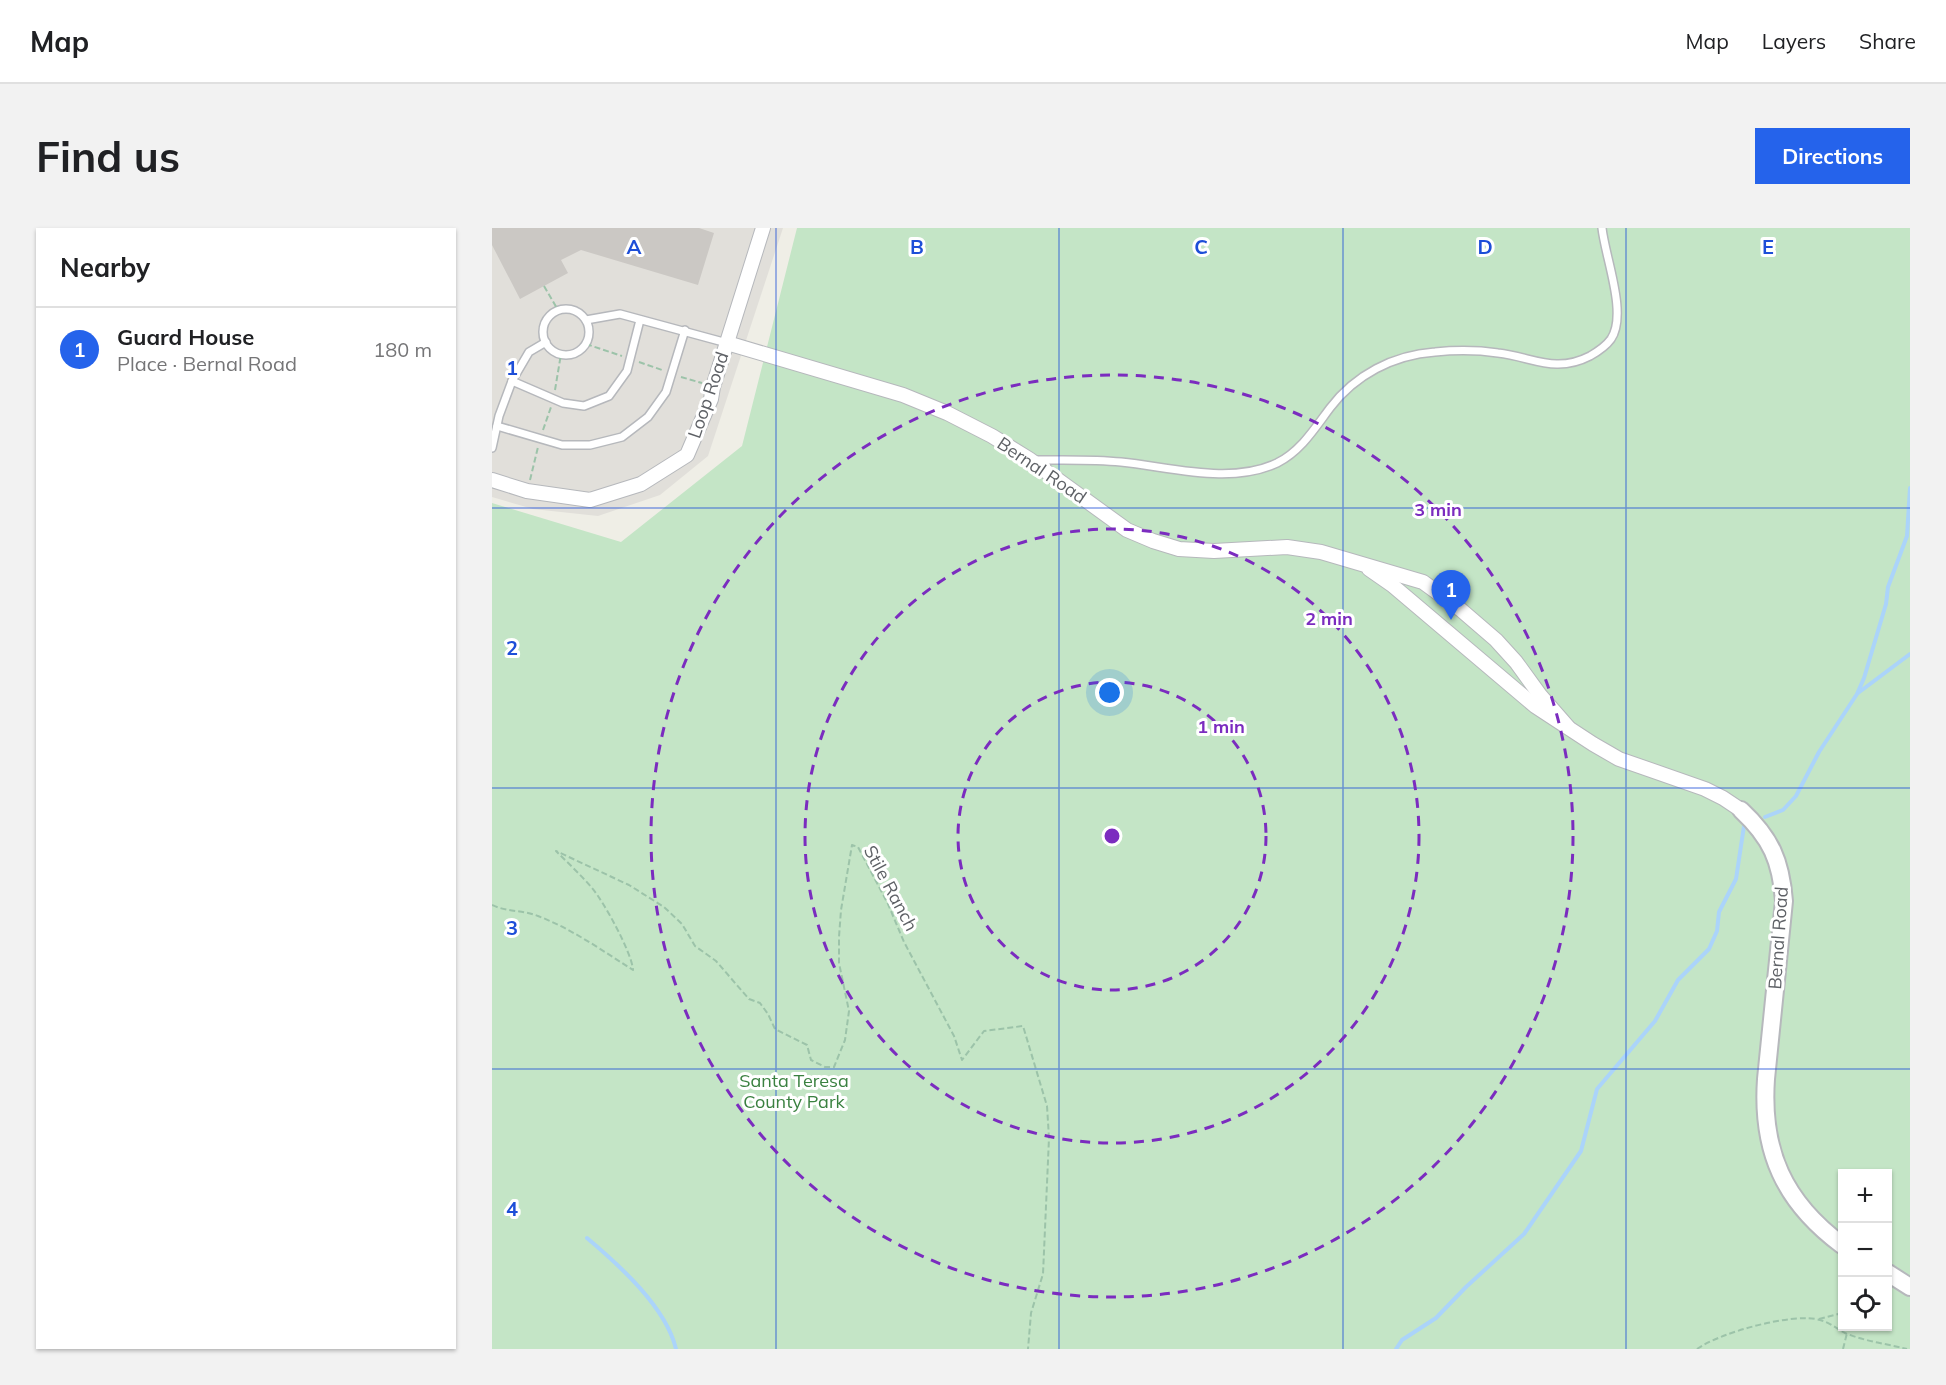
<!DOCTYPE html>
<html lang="en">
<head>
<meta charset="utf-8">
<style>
  body { margin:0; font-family:Mulish,sans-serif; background:#f2f2f2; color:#202124 }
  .controls { position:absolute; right:18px; bottom:18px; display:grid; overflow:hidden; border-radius:0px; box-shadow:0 2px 4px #0004 }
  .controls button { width:54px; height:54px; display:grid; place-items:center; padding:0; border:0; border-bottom:2px solid #e0e0e0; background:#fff; color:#202124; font:30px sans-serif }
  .you { position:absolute; left:618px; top:465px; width:21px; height:21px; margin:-15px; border:4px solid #fff; border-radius:50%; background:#1a73e8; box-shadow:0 0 0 9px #1a73e833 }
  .badge { display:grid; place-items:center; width:39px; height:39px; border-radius:50%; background:#2563eb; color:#fff; font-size:20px; font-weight:700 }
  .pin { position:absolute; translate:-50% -50px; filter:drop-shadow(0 2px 3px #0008) }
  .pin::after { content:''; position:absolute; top:32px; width:21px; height:18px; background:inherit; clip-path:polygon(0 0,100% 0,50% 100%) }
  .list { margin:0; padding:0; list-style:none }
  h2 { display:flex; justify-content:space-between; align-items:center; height:78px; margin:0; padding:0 24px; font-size:26px }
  h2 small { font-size:20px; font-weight:400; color:#757577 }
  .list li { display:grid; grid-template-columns:39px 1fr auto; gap:18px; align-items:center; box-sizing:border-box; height:84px; padding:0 24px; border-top:2px solid #e0e0e0 }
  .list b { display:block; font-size:22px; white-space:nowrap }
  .list p { margin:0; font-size:20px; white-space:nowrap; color:#757577 }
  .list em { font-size:20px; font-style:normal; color:#757577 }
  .icon { flex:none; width:33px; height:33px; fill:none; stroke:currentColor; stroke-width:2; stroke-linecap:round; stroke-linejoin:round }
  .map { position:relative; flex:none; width:1418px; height:1121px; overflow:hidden; border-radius:0px }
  header { display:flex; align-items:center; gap:36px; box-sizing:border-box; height:84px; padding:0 30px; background:#fff; border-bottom:2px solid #e0e0e0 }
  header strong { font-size:28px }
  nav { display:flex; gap:33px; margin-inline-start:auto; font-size:21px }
  .intro { display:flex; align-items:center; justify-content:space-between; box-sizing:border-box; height:144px; padding:0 36px }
  h1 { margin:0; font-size:42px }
  .button { padding:15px 27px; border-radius:0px; background:#2563eb; color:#fff; font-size:21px; font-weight:700 }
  main { display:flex; gap:36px; padding:0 36px }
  aside { flex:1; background:#fff; border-radius:0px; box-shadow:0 2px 4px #0004 }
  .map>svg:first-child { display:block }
  .industrial { fill:#e1dfda }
  .green { fill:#c4e5c6; fill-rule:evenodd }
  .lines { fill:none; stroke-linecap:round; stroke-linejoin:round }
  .stream { stroke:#abd4fa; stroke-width:4 }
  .building { fill:#cbc8c4 }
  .service-casing { stroke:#b6b8bc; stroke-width:10 }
  .minor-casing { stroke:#b6b8bc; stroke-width:16 }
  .tertiary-casing { stroke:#b6b8bc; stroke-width:20 }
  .path { stroke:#9cc3a9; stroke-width:2; stroke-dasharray:6 3; stroke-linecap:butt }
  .service { stroke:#fff; stroke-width:7 }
  .minor { stroke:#fff; stroke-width:14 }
  .tertiary { stroke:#fff; stroke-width:16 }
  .grid { fill:none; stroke:#1d4ed8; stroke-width:1.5; stroke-opacity:0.55 }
  .ring { fill:none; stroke:#7b2cbf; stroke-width:3; stroke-dasharray:10 8 }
  .labels { text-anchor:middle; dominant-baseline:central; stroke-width:6; stroke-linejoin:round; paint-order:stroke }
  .street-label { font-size:18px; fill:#5e6166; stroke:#fff }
  .park-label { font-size:18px; fill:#3a8140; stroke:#fff }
  .grid-label { font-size:20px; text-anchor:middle; font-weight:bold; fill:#1d4ed8; stroke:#fff; stroke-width:6; stroke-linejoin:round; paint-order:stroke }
  .centre { fill:#7b2cbf; stroke:#fff; stroke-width:3 }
  .ring-label { font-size:18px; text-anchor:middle; font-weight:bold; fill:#7b2cbf; stroke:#fff; stroke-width:6; stroke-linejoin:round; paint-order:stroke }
</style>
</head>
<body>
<header>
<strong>Map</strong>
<nav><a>Map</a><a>Layers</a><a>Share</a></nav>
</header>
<div class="intro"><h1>Find us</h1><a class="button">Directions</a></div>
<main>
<aside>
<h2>Nearby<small></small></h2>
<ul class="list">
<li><span class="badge">1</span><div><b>Guard House</b><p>Place · Bernal Road</p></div><em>180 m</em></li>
</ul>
</aside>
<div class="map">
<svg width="1418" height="1121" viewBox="0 0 1418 1121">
  <rect width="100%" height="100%" fill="#efeee6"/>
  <!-- industrial -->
  <polygon class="industrial" points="0,0 291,0 216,228 168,267 106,288 41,281 0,269"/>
  <!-- green -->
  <path class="green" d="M305 0H1418V1121H0V275L129 314 250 218ZM1350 946H1396V1098H1350Z"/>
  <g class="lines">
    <!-- stream -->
    <g class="stream">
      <polyline points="1366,465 1418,426"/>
      <polyline points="1273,589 1291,582 1304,568 1327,524 1365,466 1372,450 1394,376 1396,359 1415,308 1418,260"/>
      <path d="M95 1010C127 1037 174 1079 184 1121"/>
      <polyline points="904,1121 910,1112 944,1090 974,1059 1032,1006 1089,923 1105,861 1163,793 1186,752 1217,721 1225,703 1227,684 1244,651 1252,598"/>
    </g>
  </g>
  <!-- building -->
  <polygon class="building" points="0,0 207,0 222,5 206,57 89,22 69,32 76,45 28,71 0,17"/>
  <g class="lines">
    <!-- service casing -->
    <g class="service-casing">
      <g id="service">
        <circle cx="74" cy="104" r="23"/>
        <polyline points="94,92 128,86 235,115"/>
        <polyline points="20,153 71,175 92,178 117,168 135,143 148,92"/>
        <polyline points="5,198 70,217 98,217 130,209 156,189 174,164 193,102"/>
        <polyline points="0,220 7,188 20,153 37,124 54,114"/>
        <path d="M543 232C571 232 601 231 629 234 679 239 738 257 785 235 809 223 823 200 838 180 863 147 901 127 943 124 964 122 985 122 1006 125 1041 129 1063 146 1098 128 1105 124 1114 118 1119 111 1136 86 1113 29 1110 0"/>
      </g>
    </g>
    <!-- minor casing -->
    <g class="minor-casing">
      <g id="minor">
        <polyline points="235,115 411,167 455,185 500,208 537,231 635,302 661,313 687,321 722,323 795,319 829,324 931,354 968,381 1004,412 1024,434 1048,467 1076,499"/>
        <polyline points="0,252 35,263 98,272 149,256 195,227 219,171 221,159 271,0"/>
        <polyline points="877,341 900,357 1043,478 1101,516 1127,531 1213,561 1231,570 1249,582"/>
      </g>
    </g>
    <!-- tertiary casing -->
    <g class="tertiary-casing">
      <g id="tertiary">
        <path d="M1249 582C1279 610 1289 633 1292 673L1274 851C1269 923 1292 974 1350 1017"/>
        <polyline points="1396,1045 1418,1059"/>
      </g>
    </g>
    <!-- path -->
    <g class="path">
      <polyline points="52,58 66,82"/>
      <polyline points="94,116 130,128"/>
      <polyline points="147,134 170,142"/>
      <polyline points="189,149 210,155"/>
      <polyline points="63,162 69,126"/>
      <polyline points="51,202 59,179"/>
      <polyline points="38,252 46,219"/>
      <path d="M0 677C15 684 31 682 46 688 80 701 111 723 141 742 140 725 112 674 100 660 89 647 76 635 64 623L137 657 172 679 190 696 203 718 224 733 257 771 268 775 276 786 283 801 315 817 319 832 333 839H342L353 812 357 783 347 735V709L349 682 360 617 366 619 396 676 412 714 462 808 470 832 492 803 531 798 555 878 557 910 551 1046 539 1085 536 1121"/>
      <polyline points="1327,1091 1350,1085"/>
      <path d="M1205 1121C1227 1105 1301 1084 1328 1092 1337 1094 1345 1101 1353 1105 1372 1113 1395 1116 1415 1121"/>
      <polyline points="1351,1121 1355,1105"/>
    </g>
    <!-- service -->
    <use href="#service" class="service"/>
    <!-- minor -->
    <use href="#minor" class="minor"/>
    <!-- tertiary -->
    <use href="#tertiary" class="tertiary"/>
  </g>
  <!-- grid -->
  <path class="grid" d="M284 0V1121M567 0V1121M851 0V1121M1134 0V1121M0 280H1418M0 560H1418M0 841H1418"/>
  <!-- distance rings -->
  <g class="ring">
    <circle cx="620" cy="608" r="154"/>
    <circle cx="620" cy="608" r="307"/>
    <circle cx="620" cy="608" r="461"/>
  </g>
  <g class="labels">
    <!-- street labels -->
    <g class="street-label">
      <text transform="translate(216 167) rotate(-71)">Loop Road</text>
      <text transform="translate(550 242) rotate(34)">Bernal Road</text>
      <text transform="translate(399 660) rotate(62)">Stile Ranch</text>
      <text transform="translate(1286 710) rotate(-86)">Bernal Road</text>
    </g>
    <!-- park labels -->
    <g class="park-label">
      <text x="302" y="852">Santa Teresa<tspan x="302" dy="21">County Park</tspan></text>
    </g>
  </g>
  <g class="grid-label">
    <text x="142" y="26">A</text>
    <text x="425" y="26">B</text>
    <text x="709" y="26">C</text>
    <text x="993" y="26">D</text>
    <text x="1276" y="26">E</text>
    <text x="20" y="147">1</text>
    <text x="20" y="427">2</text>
    <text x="20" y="707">3</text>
    <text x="20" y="988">4</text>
  </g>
  <circle cx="620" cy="608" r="9" class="centre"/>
  <g class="ring-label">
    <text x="946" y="288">3 min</text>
    <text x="837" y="397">2 min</text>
    <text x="729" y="505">1 min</text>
  </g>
</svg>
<div class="controls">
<button>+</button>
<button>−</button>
<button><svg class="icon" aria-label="locate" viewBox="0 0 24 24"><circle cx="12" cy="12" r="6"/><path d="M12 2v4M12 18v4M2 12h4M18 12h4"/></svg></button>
</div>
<div class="you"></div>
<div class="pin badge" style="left:959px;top:392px">1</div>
</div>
</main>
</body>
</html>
